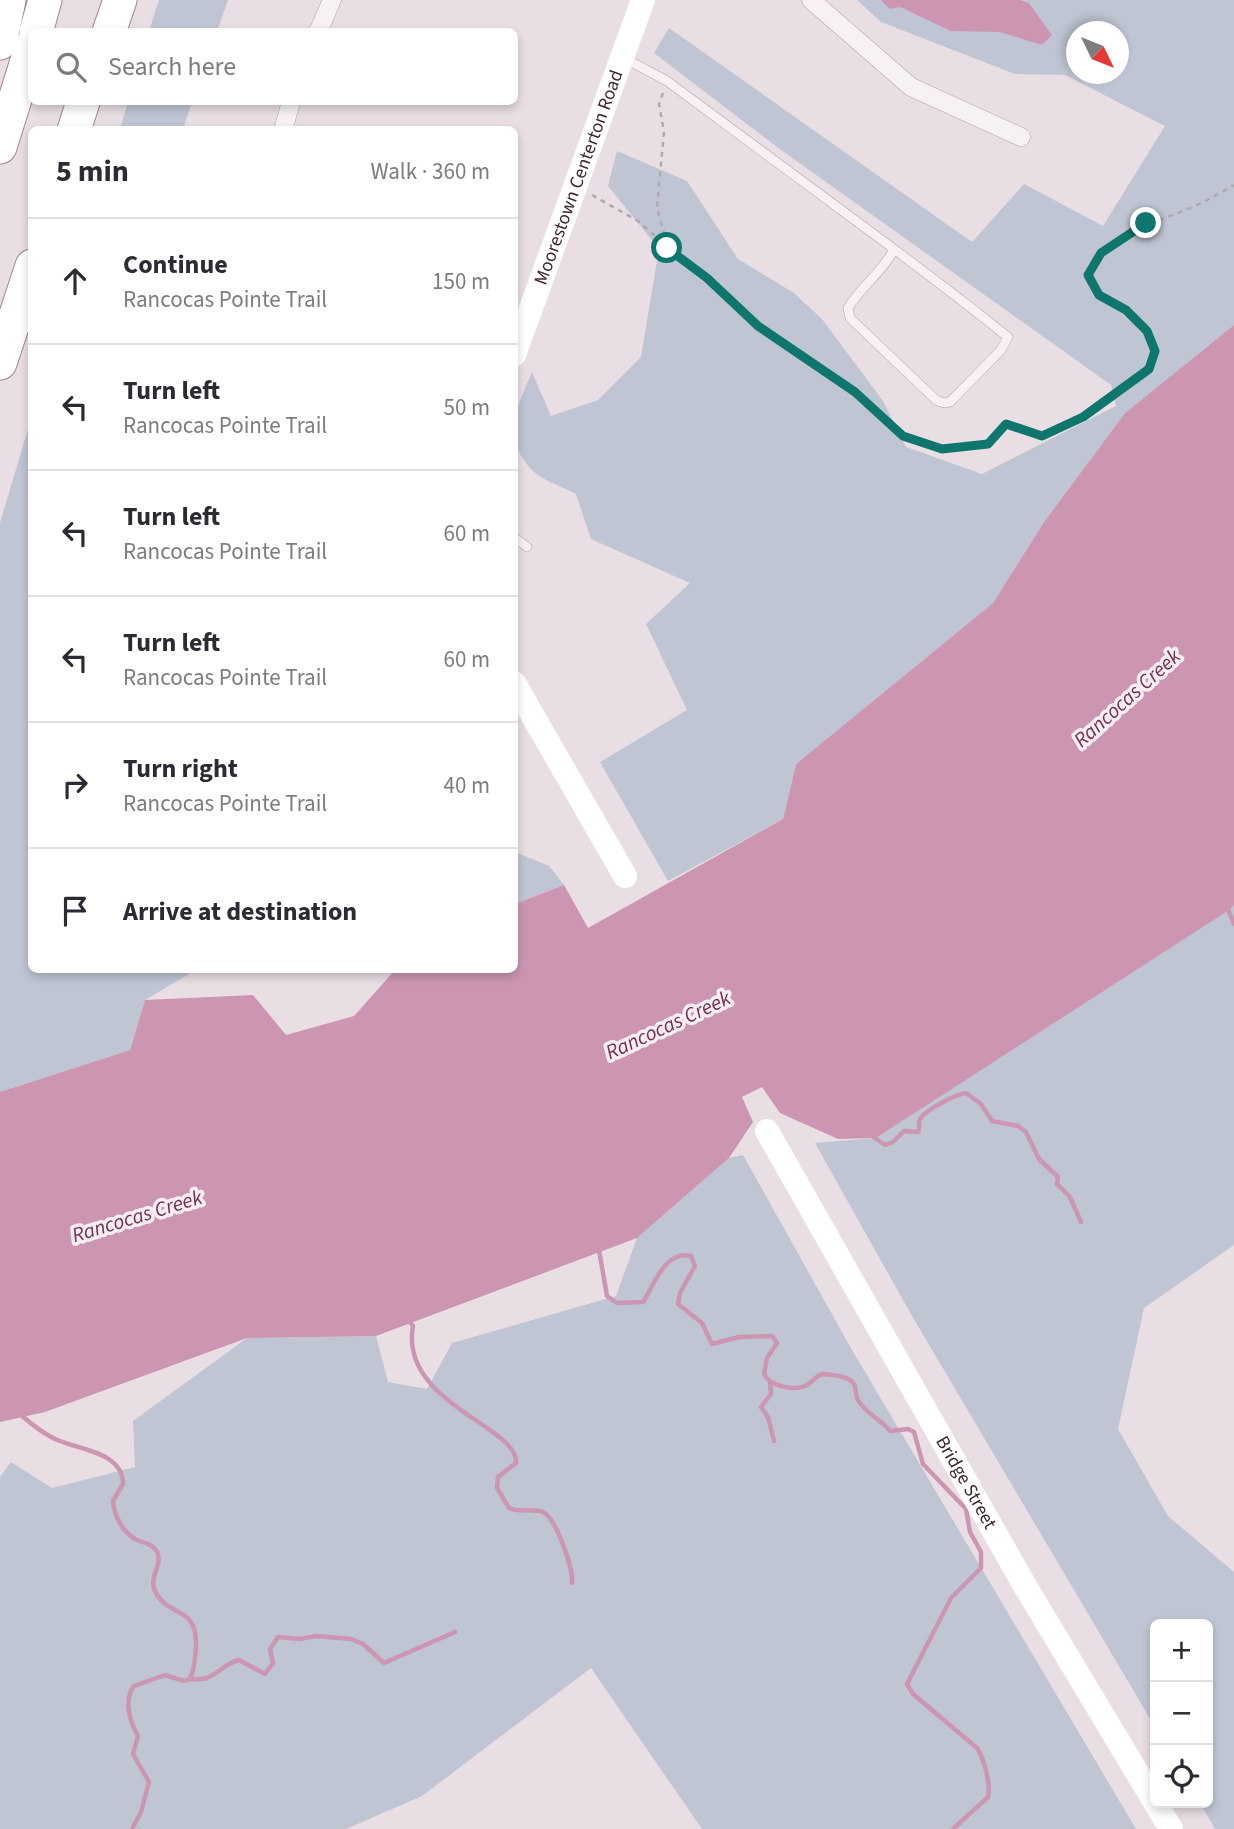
<!DOCTYPE html>
<html lang="en">
<head>
<meta charset="utf-8">
<style>
  body { margin:0; font-family:"Source Sans 3",sans-serif; background:#f2f2f3; color:#2b2b33 }
  .controls { position:absolute; right:21px; bottom:21px; display:grid; overflow:hidden; border-radius:10px; box-shadow:0 4px 10px #0003 }
  .controls button { width:63px; height:63px; display:grid; place-items:center; padding:0; border:0; border-bottom:2px solid #e1e1e2; background:#fff; color:#2b2b33; font:35px sans-serif }
  .compass { position:absolute; left:1066px; top:21px; width:63px; height:63px; border-radius:50%; background:#fff; box-shadow:0 4px 10px #0003; rotate:133deg }
  .stop { position:absolute; width:21px; height:21px; margin:-16px; border:5px solid #0f766e; border-radius:50%; background:#fff }
  .stop.end { background:#0f766e; border-color:#fff; box-shadow:0 2px 7px #0008 }
  .list { margin:0; padding:0; list-style:none }
  h2 { display:flex; justify-content:space-between; align-items:center; height:91px; margin:0; padding:0 28px; font-size:30px }
  h2 small { font-size:23px; font-weight:400; color:#7c7c81 }
  .list li { display:grid; grid-template-columns:46px 1fr auto; gap:21px; align-items:center; box-sizing:border-box; height:126px; padding:0 28px; border-top:2px solid #e1e1e2 }
  .list b { display:block; font-size:26px; white-space:nowrap }
  .list p { margin:0; font-size:23px; white-space:nowrap; color:#7c7c81 }
  .list em { font-size:23px; font-style:normal; color:#7c7c81 }
  .icon { flex:none; width:38px; height:38px; fill:none; stroke:currentColor; stroke-width:2; stroke-linecap:round; stroke-linejoin:round }
  .map { position:relative; flex:none; width:1234px; height:1829px; overflow:hidden }
  .search { position:absolute; background:#fff; box-shadow:0 4px 10px #0003; left:28px; top:28px; width:490px; height:77px; display:flex; align-items:center; gap:18px; box-sizing:border-box; padding:0 24px; border-radius:10px; color:#7c7c81; font-size:26px }
  .panel { position:absolute; background:#fff; box-shadow:0 4px 10px #0003; left:28px; top:126px; width:490px; height:847px; border-radius:10px }
  .map>svg:first-child { display:block }
  .green { fill:#bfc5d3; fill-rule:evenodd }
  .water { fill:#cc96b3 }
  .lines { fill:none; stroke-linecap:round; stroke-linejoin:round }
  .stream { stroke:#cc96b3; stroke-width:4.5 }
  .lane-casing { stroke:#b3a3aa; stroke-width:10 }
  .street-casing { stroke:#b3a3aa; stroke-width:19 }
  .highway-casing { stroke:#a08591; stroke-width:35 }
  .path { stroke:#b5a8ad; stroke-width:2.5; stroke-dasharray:5 5; stroke-linecap:butt }
  .lane { stroke:#f7f1f3; stroke-width:9 }
  .street { stroke:#f7f1f3; stroke-width:18 }
  .secondary { stroke:#fff; stroke-width:24 }
  .highway { stroke:#fff; stroke-width:33 }
  .route { stroke:#0f766e; stroke-width:9 }
  .labels { text-anchor:middle; dominant-baseline:central; stroke-width:7; stroke-linejoin:round; paint-order:stroke }
  .street-label { font-size:19px; fill:#412631; stroke:#f6eef2 }
  .water-label { font-size:21px; font-style:italic; fill:#772e52; stroke:#f6eef2 }
</style>
</head>
<body>
<div class="map">
<svg width="1234" height="1829" viewBox="0 0 1234 1829">
  <rect width="100%" height="100%" fill="#e9dee3"/>
  <!-- green -->
  <g class="green">
    <polygon points="159,0 228,0 217,31 149,31"/>
    <path d="M857 0H1234V325L1125 413 1044 522 993 603 796 764 783 819 668 881 600 762 687 710 646 624 690 583 591 539 576 494C563 487 538 479 529 467 502 435 517 407 532 372L551 416 598 400 641 357 659 249 608 186 617 151 687 181 738 259 794 293 822 319 883 401 906 447 982 474 1116 406 1111 385 777 147 654 53 669 28 972 242 1024 184 1103 226 1165 126 1065 75 1015 74 881 22ZM1076 32H1118V74H1076Z"/>
    <polygon points="128,102 192,102 183,129 120,129"/>
    <polygon points="31,419 32,970 194,971 145,1000 130,1050 0,1092 0,523"/>
    <polygon points="515,852 549,866 564,885 515,904"/>
    <polygon points="1234,905 1234,1245 1144,1308 1118,1429 1168,1516 1234,1572 1234,1829 1215,1829 1200,1803 1208,1803 1208,1624 1155,1624 1155,1727 912,1316 815,1143 876,1138"/>
    <polygon points="743,1155 852,1350 1136,1829 702,1829 591,1668 422,1796 346,1829 0,1829 0,1477 11,1462 52,1488 135,1467 133,1421 247,1338 376,1336 388,1382 427,1389 452,1343 616,1296 637,1238 729,1158"/>
  </g>
  <!-- water -->
  <g class="water">
    <polygon points="881,0 1020,0 1029,3 1052,35 1042,45 1000,32 951,31 900,7 890,9"/>
    <polygon points="1234,325 1234,905 1229,910 876,1138 838,1139 780,1113 762,1087 742,1097 753,1122 729,1158 637,1238 376,1336 247,1338 45,1412 0,1422 0,1092 130,1050 145,1000 253,995 286,1035 354,1016 395,970 514,970 515,904 564,885 588,928 783,819 796,764 993,603 1044,522 1125,413"/>
  </g>
  <g class="lines">
    <!-- stream -->
    <g class="stream">
      <polyline points="1227,907 1234,924"/>
      <path d="M872 1136 885 1145 893 1142 904 1131 918 1132C920 1129 919 1125 919 1122 921 1111 957 1094 966 1093L981 1104 992 1121 1018 1126 1026 1132 1039 1159 1058 1177 1057 1184 1070 1197 1081 1222"/>
      <path d="M599 1250 607 1296 617 1303 643 1302C654 1286 664 1250 691 1256L695 1266 680 1293 678 1304 702 1323 712 1344 739 1337 772 1336 777 1343 767 1358 764 1374C770 1386 792 1391 805 1386 812 1383 815 1376 823 1374 831 1375 843 1375 850 1380 858 1385 854 1393 858 1400 866 1414 881 1419 890 1431L908 1429 914 1432 923 1464 966 1509 970 1532 981 1552V1568L951 1598 907 1684 913 1694 977 1748C984 1759 991 1783 988 1797L953 1829"/>
      <path d="M408 1319 413 1326C399 1403 519 1426 516 1463L498 1477 497 1488 509 1508C520 1513 532 1508 543 1512 556 1518 574 1570 572 1583"/>
      <polyline points="770,1382 771,1394 761,1407 768,1417 774,1441"/>
      <path d="M19 1413C31 1424 44 1435 60 1441 82 1450 123 1453 123 1484L113 1501C114 1516 123 1533 137 1540 144 1543 151 1543 156 1550 165 1563 148 1576 155 1591 167 1618 198 1604 196 1647 195 1657 195 1669 190 1678"/>
      <path d="M132 1829 141 1812 149 1782 133 1754 138 1736C130 1722 123 1700 134 1686L165 1675 184 1681C192 1677 198 1681 207 1678 219 1673 226 1663 239 1660L265 1674 273 1663 270 1649 278 1637 300 1639 316 1636 351 1639 363 1644 384 1663 455 1632"/>
    </g>
    <!-- lane casing -->
    <g class="lane-casing">
      <g id="lane">
        <path d="M624 58 667 81 871 232C917 266 963 301 1008 337L1001 350 950 402 944 403 936 400 850 318 848 308C861 286 883 272 894 249"/>
        <polyline points="514,537 527,547"/>
      </g>
    </g>
    <!-- street casing -->
    <g class="street-casing">
      <g id="street">
        <polyline points="811,0 911,87 1021,137"/>
        <polyline points="318,32 332,0"/>
        <polyline points="283,130 291,102"/>
      </g>
    </g>
    <!-- highway casing -->
    <g class="highway-casing">
      <g id="highway">
        <polyline points="36,32 45,0"/>
        <polyline points="109,32 120,0"/>
        <polyline points="0,43 9,0"/>
        <polyline points="74,130 83,102"/>
        <polyline points="0,147 32,45"/>
        <polyline points="0,363 32,266"/>
      </g>
    </g>
    <!-- path -->
    <g class="path">
      <polyline points="663,93 659,104 664,132 657,208 668,248"/>
      <path d="M592 195 638 221 758 325 855 392 903 436 942 449 987 444 1006 424 1042 437 1083 417 1149 369 1155 351 1148 331 1126 310 1099 295 1088 275C1114 231 1151 225 1195 206 1209 200 1221 192 1234 185"/>
    </g>
    <!-- lane -->
    <use href="#lane" class="lane"/>
    <!-- street -->
    <use href="#street" class="street"/>
    <!-- secondary -->
    <g class="secondary">
      <path id="s1" d="M514 355 643 0"/>
      <polyline points="514,683 625,876"/>
      <path id="s2" d="M767 1131 1025 1586 1171 1829"/>
    </g>
    <!-- highway -->
    <use href="#highway" class="highway"/>
  </g>
  <g class="lines">
    <!-- route -->
    <polyline class="route" points="667,248 707,278 758,326 855,392 903,436 942,449 988,444 1006,424 1042,436 1083,417 1149,369 1155,351 1147,331 1126,310 1099,295 1088,275 1101,253 1146,223"/>
  </g>
  <g class="labels">
    <!-- street labels -->
    <g class="street-label">
      <text stroke="none"><textPath href="#s1" startOffset="189">Moorestown Centerton Road</textPath></text>
      <text stroke="none"><textPath href="#s2" startOffset="404">Bridge Street</textPath></text>
    </g>
    <!-- water labels -->
    <g class="water-label">
      <text transform="translate(1127 698) rotate(-42)">Rancocas Creek</text>
      <text transform="translate(668 1025) rotate(-25)">Rancocas Creek</text>
      <text transform="translate(137 1216) rotate(-17)">Rancocas Creek</text>
    </g>
  </g>
</svg>
<div class="controls">
<button>+</button>
<button>−</button>
<button><svg class="icon" aria-label="locate" viewBox="0 0 24 24"><circle cx="12" cy="12" r="6"/><path d="M12 2v4M12 18v4M2 12h4M18 12h4"/></svg></button>
</div>
<svg class="compass" viewBox="-18 -18 36 36"><path d="M0-13l5 13h-10z" fill="#e53935"/><path d="M0 13l5-13h-10z" fill="#7c7c81"/></svg>
<div class="stop" style="left:667px;top:248px"></div>
<div class="stop end" style="left:1146px;top:223px"></div>
<div class="search"><svg class="icon" aria-label="search" viewBox="0 0 24 24"><circle cx="10" cy="10" r="6"/><path d="M15 15l6 6"/></svg>Search here</div>
<section class="panel">
<h2>5 min<small>Walk · 360 m</small></h2>
<ul class="list">
<li><svg class="icon" aria-label="ahead" viewBox="0 0 24 24"><path d="M12 20V5M6 11l6-6 6 6"/></svg><div><b>Continue</b><p>Rancocas Pointe Trail</p></div><em>150 m</em></li>
<li><svg class="icon" aria-label="left" viewBox="0 0 24 24"><path d="M17 20v-9H6M10 6l-5 5 5 5"/></svg><div><b>Turn left</b><p>Rancocas Pointe Trail</p></div><em>50 m</em></li>
<li><svg class="icon" aria-label="left" viewBox="0 0 24 24"><path d="M17 20v-9H6M10 6l-5 5 5 5"/></svg><div><b>Turn left</b><p>Rancocas Pointe Trail</p></div><em>60 m</em></li>
<li><svg class="icon" aria-label="left" viewBox="0 0 24 24"><path d="M17 20v-9H6M10 6l-5 5 5 5"/></svg><div><b>Turn left</b><p>Rancocas Pointe Trail</p></div><em>60 m</em></li>
<li><svg class="icon" aria-label="right" viewBox="0 0 24 24"><path d="M7 20v-9h11M14 6l5 5-5 5"/></svg><div><b>Turn right</b><p>Rancocas Pointe Trail</p></div><em>40 m</em></li>
<li><svg class="icon" aria-label="arrive" viewBox="0 0 24 24"><path d="M6 21V4h12l-3 4 3 4H6"/></svg><div><b>Arrive at destination</b></div></li>
</ul>
</section>
</div>
</body>
</html>
